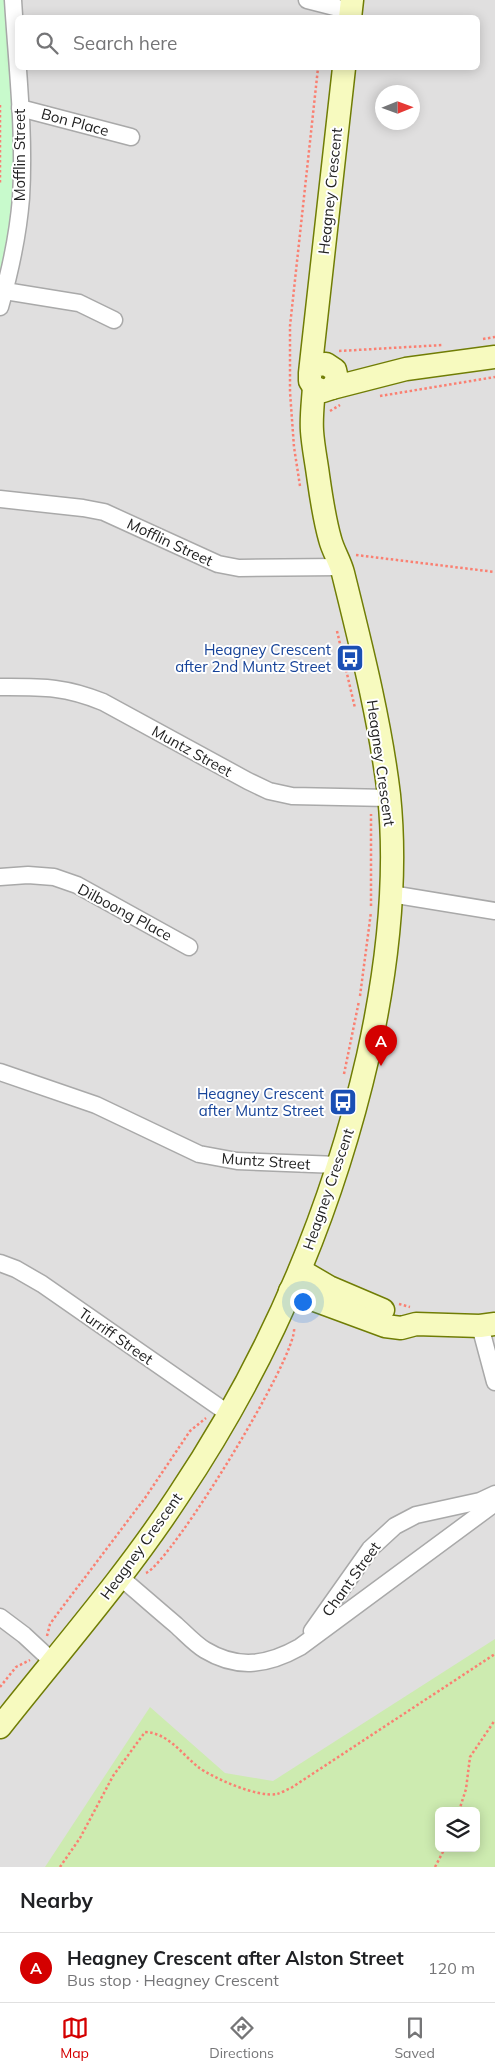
<!DOCTYPE html>
<html lang="en">
<head>
<meta charset="utf-8">
<style>
  body { margin:0; font-family:Mulish,sans-serif; background:#f2f2f2; color:#202124 }
  .controls { position:absolute; right:15px; bottom:15px; display:grid; overflow:hidden; border-radius:8px; box-shadow:0 2px 12px #0003 }
  .controls button { width:45px; height:45px; display:grid; place-items:center; padding:0; border:0; border-bottom:1px solid #e0e0e0; background:#fff; color:#202124; font:25px sans-serif }
  .compass { position:absolute; left:375px; top:85px; width:45px; height:45px; border-radius:50%; background:#fff; box-shadow:0 2px 12px #0003; rotate:89deg }
  .you { position:absolute; left:302px; top:1301px; width:18px; height:18px; margin:-12px; border:4px solid #fff; border-radius:50%; background:#1a73e8; box-shadow:0 0 0 8px #1a73e833 }
  .badge { display:grid; place-items:center; width:32px; height:32px; border-radius:50%; background:#d40000; color:#fff; font-size:16px; font-weight:700 }
  .pin { position:absolute; translate:-50% -41px; filter:drop-shadow(0 1px 2px #0008) }
  .pin::after { content:''; position:absolute; top:26px; width:18px; height:15px; background:inherit; clip-path:polygon(0 0,100% 0,50% 100%) }
  .list { margin:0; padding:0; list-style:none }
  h2 { display:flex; justify-content:space-between; align-items:center; height:65px; margin:0; padding:0 20px; font-size:21px }
  h2 small { font-size:16px; font-weight:400; color:#757577 }
  .list li { display:grid; grid-template-columns:32px 1fr auto; gap:15px; align-items:center; box-sizing:border-box; height:70px; padding:0 20px; border-top:1px solid #e0e0e0 }
  .list b { display:block; font-size:19px; white-space:nowrap }
  .list p { margin:0; font-size:16px; white-space:nowrap; color:#757577 }
  .list em { font-size:16px; font-style:normal; color:#757577 }
  .icon { flex:none; width:28px; height:28px; fill:none; stroke:currentColor; stroke-width:2; stroke-linecap:round; stroke-linejoin:round }
  .map { position:relative; flex:none; width:495px; height:1867px; overflow:hidden }
  .search { position:absolute; background:#fff; box-shadow:0 2px 12px #0003; left:15px; right:15px; top:15px; height:55px; display:flex; align-items:center; gap:12px; box-sizing:border-box; padding:0 18px; border-radius:8px; color:#757577; font-size:19px }
  .sheet { height:135px; background:#fff }
  nav { display:flex; justify-content:space-around; align-items:center; box-sizing:border-box; height:70px; border-top:1px solid #e0e0e0; background:#fff; font-size:14px; color:#757577 }
  nav a { display:grid; justify-items:center; gap:2px }
  nav .on { color:#d40000 }
  .map>svg:first-child { display:block }
  .residential { fill:#e0dfdf; fill-rule:evenodd }
  .grass { fill:#cdebb0; fill-rule:evenodd }
  .park { fill:#c8facc }
  .lines { fill:none; stroke-linecap:round; stroke-linejoin:round }
  .street-casing { stroke:#a9a9a9; stroke-width:19 }
  .secondary-casing { stroke:#707d05; stroke-width:25 }
  .path { stroke:#fa8072; stroke-width:2.5; stroke-dasharray:2.5 2.5; stroke-linecap:butt }
  .street { stroke:#fff; stroke-width:16 }
  .secondary { stroke:#f7fabf; stroke-width:22 }
  .labels { text-anchor:middle; dominant-baseline:central; stroke-width:4; stroke-linejoin:round; paint-order:stroke }
  .street-label { font-size:15px; fill:#222; stroke:#fff }
  .transit-label { font-size:15px; fill:#164399; stroke:#fff; text-anchor:end }
</style>
</head>
<body>
<div class="map">
<svg width="495" height="1867" viewBox="0 0 495 1867">
  <rect width="100%" height="100%" fill="#f2efe9"/>
  <!-- residential -->
  <path class="residential" d="M0 0H495V1867H0ZM18 18H478V68H18ZM382 92H412V122H382ZM439 1811H476V1848H439Z"/>
  <!-- grass -->
  <path class="grass" d="M495 1639V1867H45L150 1707 225 1773 273 1781ZM439 1811H476V1848H439Z"/>
  <!-- park -->
  <path class="park" d="M0 0H6C12 97 21 184 0 281Z"/>
  <g class="lines">
    <!-- street casing -->
    <g class="street-casing">
      <g id="street">
        <polyline points="307,0 350,11"/>
        <polyline points="20,108 131,137"/>
        <polyline points="5,291 79,303 114,320"/>
        <path d="M0 307C10 272 18 235 21 198 25 132 17 66 13 0"/>
        <polyline points="0,499 83,508 104,512 218,564 239,568 341,567"/>
        <path d="M0 687C41 687 64 686 103 702L248 781 269 791 292 796 389 798"/>
        <polyline points="0,877 28,875 54,877 77,885 189,947"/>
        <polyline points="391,894 495,911"/>
        <polyline points="0,1072 96,1105 199,1154 237,1161 338,1165"/>
        <polyline points="0,1263 16,1269 42,1284 229,1414"/>
        <polyline points="480,1326 495,1382"/>
        <path d="M120 1577C139 1593 157 1609 176 1625 185 1633 195 1644 205 1650 238 1670 268 1665 300 1647L495 1503"/>
        <polyline points="0,1617 24,1635 52,1661"/>
        <polyline points="312,1631 370,1549 395,1526 416,1515 480,1501 495,1494"/>
      </g>
    </g>
    <!-- secondary casing -->
    <g class="secondary-casing">
      <g id="secondary">
        <polyline points="350,18 352,0"/>
        <polyline points="310,373 316,365 326,364 335,370 337,379 332,388 323,391 314,387 310,381 310,373 344,68"/>
        <polyline points="332,388 406,369 495,357"/>
        <polyline points="300,1270 329,1287 383,1310"/>
        <polyline points="290,1291 385,1326 401,1328 416,1324 480,1326 495,1324"/>
        <path d="M0 1727C60 1651 125 1577 178 1496 268 1362 332 1213 368 1056 387 970 398 882 389 795 380 720 361 646 343 573 340 561 333 551 330 539 324 518 321 496 318 475 316 460 313 446 312 431 311 417 313 402 314 387"/>
      </g>
    </g>
    <!-- path -->
    <g class="path">
      <polyline points="0,105 0,185"/>
      <polyline points="483,339 495,337"/>
      <polyline points="339,351 443,345"/>
      <polyline points="380,396 495,377"/>
      <polyline points="330,411 340,405"/>
      <polyline points="300,486 294,447 290,392 290,326 318,68"/>
      <polyline points="356,555 495,572"/>
      <polyline points="337,631 355,708"/>
      <polyline points="371,906 371,814"/>
      <polyline points="360,996 371,912"/>
      <polyline points="344,1074 359,1001"/>
      <polyline points="399,1304 410,1307"/>
      <path d="M146 1573C173 1560 298 1355 294 1328"/>
      <polyline points="47,1636 50,1624 58,1613 145,1498 190,1431 206,1418"/>
      <polyline points="0,1687 16,1667 30,1660"/>
      <polyline points="459,1811 466,1789 470,1757 495,1720"/>
      <path d="M60 1867 80 1838 113 1776 145 1732C168 1733 181 1753 198 1767 213 1778 258 1798 277 1794 281 1793 286 1790 291 1788L495 1654"/>
      <polyline points="435,1867 445,1848"/>
    </g>
    <!-- street -->
    <use href="#street" class="street"/>
    <!-- secondary -->
    <use href="#secondary" class="secondary"/>
  </g>
  <!-- icons -->
  <defs>
    <g id="bus-square" transform="scale(1.4375)"><rect x="-9" y="-9" width="18" height="18" rx="4" fill="#1a4fb4" stroke="#fff"/><path d="M-5-6H5V4H4V6H2V4H-2V6H-4V4H-5ZM-3.5-4V0h7V-4ZM-3.5 1.2v1.5H-2V1.2ZM2 1.2v1.5H3.5V1.2Z" fill="#fff"/></g>
  </defs>
  <g fill-rule="evenodd">
    <use href="#bus-square" x="350" y="658"/>
    <use href="#bus-square" x="343" y="1102"/>
  </g>
  <g class="labels">
    <!-- street labels -->
    <g class="street-label">
      <text transform="translate(75 122) rotate(15)">Bon Place</text>
      <text transform="translate(19 155) rotate(-90)">Mofflin Street</text>
      <text transform="translate(330 191) rotate(-84)">Heagney Crescent</text>
      <text transform="translate(170 542) rotate(25)">Mofflin Street</text>
      <text transform="translate(192 751) rotate(29)">Muntz Street</text>
      <text transform="translate(381 763) rotate(82)">Heagney Crescent</text>
      <text transform="translate(125 912) rotate(28)">Dilboong Place</text>
      <text transform="translate(266 1161) rotate(4)">Muntz Street</text>
      <text transform="translate(328 1189) rotate(-71)">Heagney Crescent</text>
      <text transform="translate(116 1336) rotate(35)">Turriff Street</text>
      <text transform="translate(141 1546) rotate(-54)">Heagney Crescent</text>
      <text transform="translate(351 1579) rotate(-54)">Chant Street</text>
    </g>
    <!-- transit labels -->
    <g class="transit-label">
      <text x="331" y="649">Heagney Crescent<tspan x="331" dy="17">after 2nd Muntz Street</tspan></text>
      <text x="324" y="1093">Heagney Crescent<tspan x="324" dy="17">after Muntz Street</tspan></text>
    </g>
  </g>
</svg>
<div class="controls">
<button><svg class="icon" aria-label="layers" viewBox="0 0 24 24"><path d="M12 4l9 5-9 5-9-5zM3 14l9 5 9-5"/></svg></button>
</div>
<svg class="compass" viewBox="-18 -18 36 36"><path d="M0-13l5 13h-10z" fill="#e53935"/><path d="M0 13l5-13h-10z" fill="#757577"/></svg>
<div class="you"></div>
<div class="pin badge" style="left:381px;top:1066px">A</div>
<div class="search"><svg class="icon" aria-label="search" viewBox="0 0 24 24"><circle cx="10" cy="10" r="6"/><path d="M15 15l6 6"/></svg>Search here</div>
</div>
<section class="sheet">
<h2>Nearby<small></small></h2>
<ul class="list">
<li><span class="badge">A</span><div><b>Heagney Crescent after Alston Street</b><p>Bus stop · Heagney Crescent</p></div><em>120 m</em></li>
</ul>
</section>
<nav>
<a class="on"><svg class="icon" aria-label="map" viewBox="0 0 24 24"><path d="M3 6l6-2 6 2 6-2v14l-6 2-6-2-6 2zM9 4v14M15 6v14"/></svg>Map</a>
<a><svg class="icon" aria-label="directions" viewBox="0 0 24 24"><path d="M12 3l9 9-9 9-9-9zM9 14v-3h6M13 9l2 2-2 2"/></svg>Directions</a>
<a><svg class="icon" aria-label="saved" viewBox="0 0 24 24"><path d="M7 4h10v16l-5-4-5 4z"/></svg>Saved</a>
</nav>
</body>
</html>
